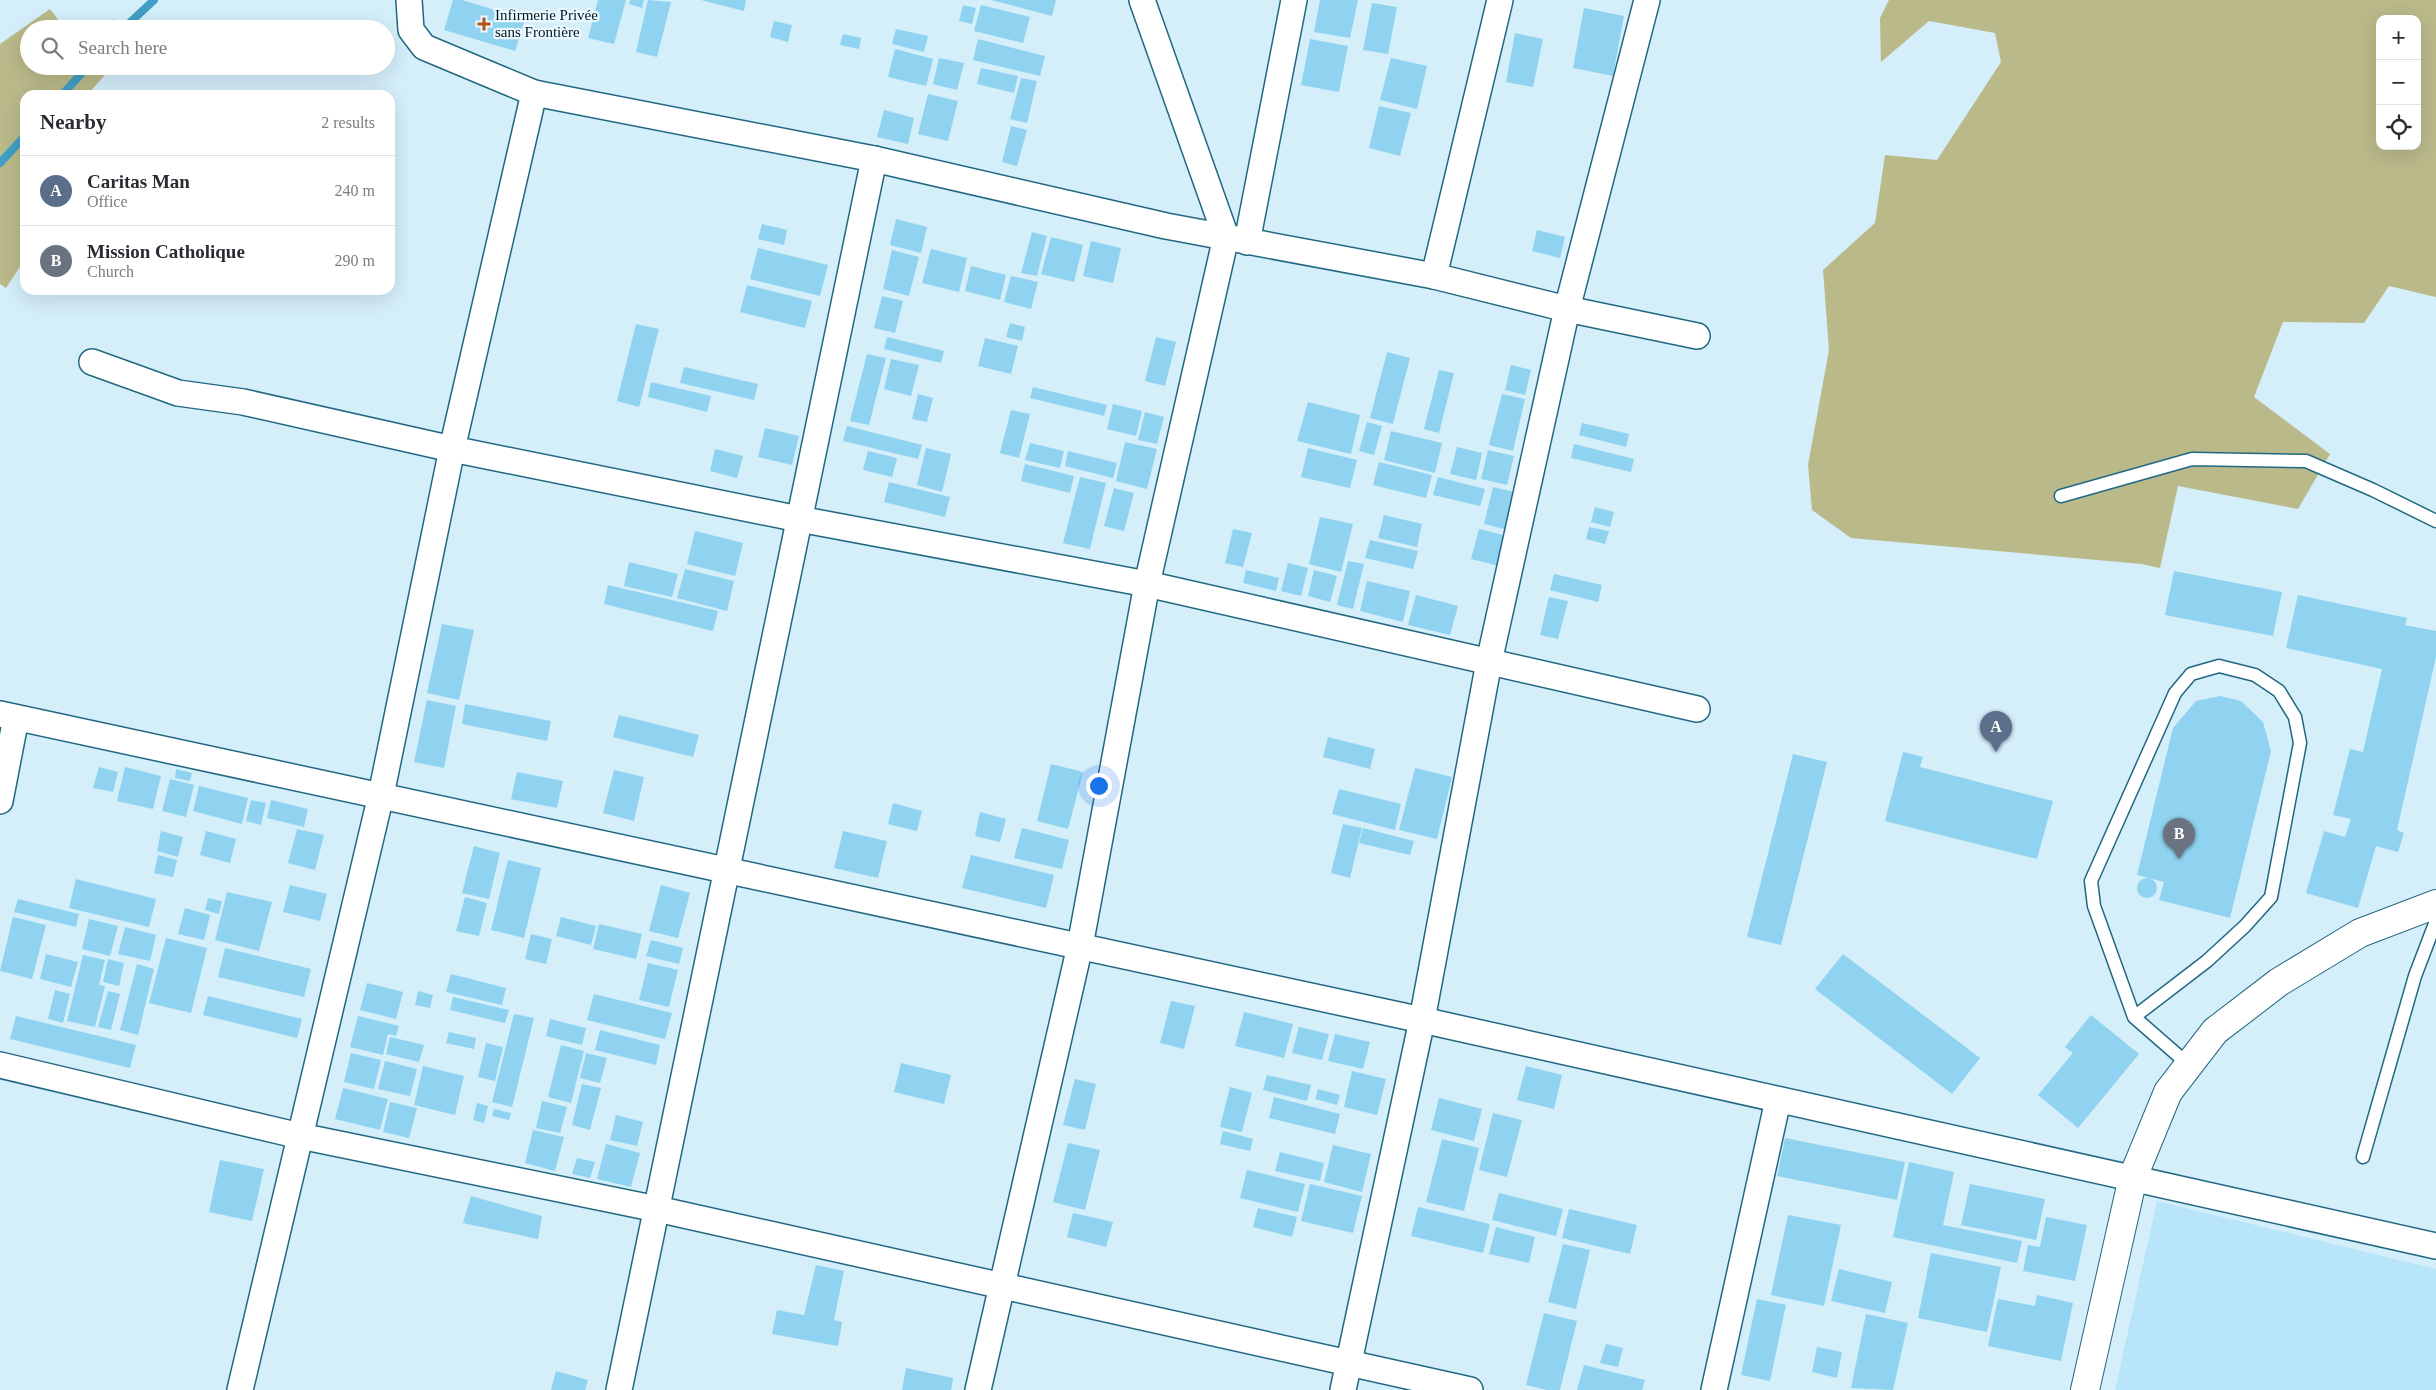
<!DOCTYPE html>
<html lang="en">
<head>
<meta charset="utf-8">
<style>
  body { margin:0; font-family:Georgia,serif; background:#f7f7f7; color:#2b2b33 }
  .controls { position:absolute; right:15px; top:15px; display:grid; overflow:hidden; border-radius:10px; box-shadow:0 5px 20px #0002 }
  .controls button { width:45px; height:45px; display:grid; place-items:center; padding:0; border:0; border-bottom:1px solid #e1e1e2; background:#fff; color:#2b2b33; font:25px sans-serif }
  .you { position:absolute; left:1098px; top:785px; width:18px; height:18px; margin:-12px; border:4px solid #fff; border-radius:50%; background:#1a73e8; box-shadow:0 0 0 8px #1a73e833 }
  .badge { display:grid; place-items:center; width:32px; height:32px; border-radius:50%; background:#111827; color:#fff; font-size:16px; font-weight:700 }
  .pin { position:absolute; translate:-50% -41px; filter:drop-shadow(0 1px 2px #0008) }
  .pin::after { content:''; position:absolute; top:26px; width:18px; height:15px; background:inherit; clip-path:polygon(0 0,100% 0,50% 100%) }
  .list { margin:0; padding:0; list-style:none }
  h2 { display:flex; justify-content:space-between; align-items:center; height:65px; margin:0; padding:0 20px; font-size:21px }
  h2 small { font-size:16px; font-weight:400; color:#7c7c81 }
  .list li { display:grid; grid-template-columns:32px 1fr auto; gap:15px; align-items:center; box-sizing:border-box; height:70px; padding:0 20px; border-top:1px solid #e1e1e2 }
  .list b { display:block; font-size:19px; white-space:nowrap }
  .list p { margin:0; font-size:16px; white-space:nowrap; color:#7c7c81 }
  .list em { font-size:16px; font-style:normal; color:#7c7c81 }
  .icon { flex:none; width:28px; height:28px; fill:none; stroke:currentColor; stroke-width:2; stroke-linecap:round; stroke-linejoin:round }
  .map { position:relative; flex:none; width:2436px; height:1390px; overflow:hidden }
  .search { position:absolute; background:#fff; box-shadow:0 5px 20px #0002; left:20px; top:20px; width:375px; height:55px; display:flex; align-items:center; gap:12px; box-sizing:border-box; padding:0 18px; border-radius:28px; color:#7c7c81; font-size:19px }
  .panel { position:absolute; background:#fff; box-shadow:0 5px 20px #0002; left:20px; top:90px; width:375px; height:205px; border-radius:15px }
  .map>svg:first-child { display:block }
  .built { fill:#b9e5fa }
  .green { fill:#bab98a; fill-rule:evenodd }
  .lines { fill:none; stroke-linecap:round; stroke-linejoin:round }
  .stream { stroke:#3f9fc4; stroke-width:8 }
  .building { fill:#8fd3f0 }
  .lane-casing { stroke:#216882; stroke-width:15 }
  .street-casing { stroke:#216882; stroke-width:28 }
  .primary-casing { stroke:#216882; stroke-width:30 }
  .lane { stroke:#fff; stroke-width:12 }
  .street { stroke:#fff; stroke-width:25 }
  .primary { stroke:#fff; stroke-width:28 }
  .poi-dot { fill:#b45215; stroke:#ecf9ff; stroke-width:2 }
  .labels { text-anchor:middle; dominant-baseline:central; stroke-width:4.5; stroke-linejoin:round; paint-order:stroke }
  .poi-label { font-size:15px; fill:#001923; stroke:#ecf9ff; text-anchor:start }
</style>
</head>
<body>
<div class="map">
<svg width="2436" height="1390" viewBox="0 0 2436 1390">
  <rect width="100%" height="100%" fill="#d4eefa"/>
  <!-- built -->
  <polygon class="built" points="2157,1201 2436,1269 2436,1390 2115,1390"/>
  <!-- green -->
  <g class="green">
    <path d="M1889 0H2436V297L2389 286 2364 323 2283 322 2254 397 2330 454 2298 509 2178 486 2160 568 2142 564 1851 538 1812 510 1808 465 1829 350 1823 270 1875 223 1885 155 1937 160 2001 62 1995 33 1929 21 1881 62 1880 18ZM2380 19H2417V146H2380Z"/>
    <polygon points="50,9 65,29 29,29 29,66 113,66 87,95 25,95 25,259 6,288 0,284 0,44"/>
    <polygon points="114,19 123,29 100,29"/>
  </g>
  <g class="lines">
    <!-- stream -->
    <g class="stream">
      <polyline points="123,29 154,0"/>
      <polyline points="62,95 88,66"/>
      <polyline points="0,163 25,136"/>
    </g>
  </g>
  <!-- building -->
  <g class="building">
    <polygon points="453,0 462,0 525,19 515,51 444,30"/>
    <polygon points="598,0 626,0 614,44 588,38"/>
    <polygon points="630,0 644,0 642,8 629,4"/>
    <polygon points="648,0 671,2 657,57 636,52"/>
    <polygon points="701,0 746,0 744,11"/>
    <polygon points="991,0 1056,0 1052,16"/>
    <polygon points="1320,0 1358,0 1350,38 1314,32"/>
    <polygon points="1372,3 1397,7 1388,54 1363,50"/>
    <polygon points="963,5 976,8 972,24 959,21"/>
    <polygon points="981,5 1030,17 1023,43 974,31"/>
    <polygon points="1584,8 1624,16 1613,76 1573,68"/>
    <polygon points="774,21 792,25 788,42 770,37"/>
    <polygon points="896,29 928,36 924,52 892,44"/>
    <polygon points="1515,33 1543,39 1533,87 1506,82"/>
    <polygon points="843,34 861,38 859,49 840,45"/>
    <polygon points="978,39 1045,56 1040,76 973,60"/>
    <polygon points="1310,39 1348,46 1339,92 1301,85"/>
    <polygon points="895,49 933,59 926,86 888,77"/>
    <polygon points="939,58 964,63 957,90 933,84"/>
    <polygon points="1391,58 1427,66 1417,109 1380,100"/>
    <polygon points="981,68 1018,76 1014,93 977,84"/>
    <polygon points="1021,78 1037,81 1027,123 1010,119"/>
    <polygon points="928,94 958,101 948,141 918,134"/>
    <polygon points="1379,106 1411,113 1400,156 1369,148"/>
    <polygon points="884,110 914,118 908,144 877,137"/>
    <polygon points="1011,126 1027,130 1017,166 1002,162"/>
    <polygon points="896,219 927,227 921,253 890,245"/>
    <polygon points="762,224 787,230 784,245 758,239"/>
    <polygon points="1537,230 1565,237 1560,258 1532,251"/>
    <polygon points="1032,232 1047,236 1037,276 1021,273"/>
    <polygon points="1051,237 1083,245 1074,282 1041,274"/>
    <polygon points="1091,241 1121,248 1113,283 1083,276"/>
    <polygon points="758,248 828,265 820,296 750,279"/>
    <polygon points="931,249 967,258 959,292 922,283"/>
    <polygon points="892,250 919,257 909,296 883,289"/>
    <polygon points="971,266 1006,275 1000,300 965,291"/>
    <polygon points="1011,276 1038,282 1031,309 1004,302"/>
    <polygon points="747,285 812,301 805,328 740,312"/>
    <polygon points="882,296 903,301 895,333 874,328"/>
    <polygon points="1010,323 1025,327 1022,341 1006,337"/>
    <polygon points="636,324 659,329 639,407 617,401"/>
    <polygon points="887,337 944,351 941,363 884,349"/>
    <polygon points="1156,337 1176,342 1165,386 1145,381"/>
    <polygon points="985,338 1018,346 1011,374 978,366"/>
    <polygon points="1387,352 1410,358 1393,424 1370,418"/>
    <polygon points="867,354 886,358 869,425 850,421"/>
    <polygon points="891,359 919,365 911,396 884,389"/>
    <polygon points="1511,365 1531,370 1525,395 1505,390"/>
    <polygon points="684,367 758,384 754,400 680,383"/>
    <polygon points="1439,370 1454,373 1439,433 1424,429"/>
    <polygon points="651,382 711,396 707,412 648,397"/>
    <polygon points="1033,387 1107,405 1104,416 1030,398"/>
    <polygon points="918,394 933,398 927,422 912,419"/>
    <polygon points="1502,394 1525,399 1513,451 1489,445"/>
    <polygon points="1308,402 1360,415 1351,454 1297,441"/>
    <polygon points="1113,404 1142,411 1136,436 1107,429"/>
    <polygon points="1011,410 1030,414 1019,458 1000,453"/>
    <polygon points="1145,412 1164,417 1157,444 1138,440"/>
    <polygon points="1367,422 1382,426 1374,455 1359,451"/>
    <polygon points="1582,423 1629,434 1626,447 1579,435"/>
    <polygon points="847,426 922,445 918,459 843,441"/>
    <polygon points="765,428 799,436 792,465 758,457"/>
    <polygon points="1391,431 1442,443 1435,473 1384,460"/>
    <polygon points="1125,442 1157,449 1147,489 1116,481"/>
    <polygon points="1030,443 1064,451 1060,468 1025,460"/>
    <polygon points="1574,444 1634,459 1631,472 1571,458"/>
    <polygon points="1457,447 1482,453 1476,480 1450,474"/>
    <polygon points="926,448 951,454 942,492 917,485"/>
    <polygon points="1308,448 1357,460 1350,488 1301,477"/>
    <polygon points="715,449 743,456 737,478 710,471"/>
    <polygon points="1488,450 1514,456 1507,485 1481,479"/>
    <polygon points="868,451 897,458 892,477 863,470"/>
    <polygon points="1068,451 1117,463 1113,478 1065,466"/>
    <polygon points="1379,462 1432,475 1426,498 1373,485"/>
    <polygon points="1025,464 1074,476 1070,493 1021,481"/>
    <polygon points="1080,477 1106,483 1090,549 1063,543"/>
    <polygon points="1438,477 1485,489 1480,506 1433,495"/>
    <polygon points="889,482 950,497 945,517 884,502"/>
    <polygon points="1493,487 1518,493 1508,530 1484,524"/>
    <polygon points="1114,488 1134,493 1124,531 1104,526"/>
    <polygon points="1595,507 1614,512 1610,527 1591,522"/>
    <polygon points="1384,515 1422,524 1417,547 1378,538"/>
    <polygon points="1320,517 1353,524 1341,572 1309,564"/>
    <polygon points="1589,527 1609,531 1605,544 1586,539"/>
    <polygon points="1233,529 1252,533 1243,567 1225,563"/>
    <polygon points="1479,529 1511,537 1503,567 1471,559"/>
    <polygon points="695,531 743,543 735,576 687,564"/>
    <polygon points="1370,540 1418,551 1413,569 1365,558"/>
    <polygon points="1348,561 1364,564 1353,609 1337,605"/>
    <polygon points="629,562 678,574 672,597 624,586"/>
    <polygon points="1288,563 1308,568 1301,596 1281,591"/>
    <polygon points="685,569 734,581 727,611 677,598"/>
    <polygon points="1246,570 1279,578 1276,591 1243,583"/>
    <polygon points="1314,570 1337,576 1330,602 1308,596"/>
    <polygon points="2174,571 2282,592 2273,636 2165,615"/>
    <polygon points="1554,574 1602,585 1598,602 1550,590"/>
    <polygon points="1367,581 1410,591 1403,622 1360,611"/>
    <polygon points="608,585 718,611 713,631 604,604"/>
    <polygon points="1416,595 1458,606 1450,635 1408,625"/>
    <polygon points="2298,595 2407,618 2405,625 2436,631 2436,657 2397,830 2404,833 2398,852 2376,846 2358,908 2306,893 2324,831 2345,837 2351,819 2333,815 2350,749 2363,752 2382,669 2286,648"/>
    <polygon points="1549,597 1568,601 1558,639 1540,635"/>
    <polygon points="442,624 474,630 459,700 427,693"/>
    <polygon points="2220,696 2241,701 2263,722 2271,751 2230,918 2159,900 2164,882 2137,875 2173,728 2196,701"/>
    <polygon points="427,700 456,706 444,768 414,762"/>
    <polygon points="465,704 551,721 547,741 462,724"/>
    <polygon points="619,715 699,735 693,757 613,737"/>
    <polygon points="1328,737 1375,749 1370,769 1323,757"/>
    <polygon points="1903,752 1923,757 1920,767 2053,801 2037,859 1885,821"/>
    <polygon points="1793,754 1827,762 1781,945 1747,937"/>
    <polygon points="1051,764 1083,772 1068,829 1037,821"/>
    <polygon points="99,767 118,772 113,792 93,788"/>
    <polygon points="125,767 161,776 153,809 117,801"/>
    <polygon points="1415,768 1452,777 1437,839 1399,830"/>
    <polygon points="176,769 192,773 190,781 175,778"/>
    <polygon points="614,770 644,777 634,821 603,813"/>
    <polygon points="517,772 563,781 557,808 511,799"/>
    <polygon points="170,779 194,785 186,817 162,811"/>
    <polygon points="199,786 248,798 242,824 193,811"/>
    <polygon points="1339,789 1401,804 1395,830 1332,814"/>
    <polygon points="251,800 266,803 261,825 246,821"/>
    <polygon points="271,800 308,809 304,827 267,818"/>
    <polygon points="893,803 922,811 917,831 888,824"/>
    <polygon points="980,812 1006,819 1000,842 975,836"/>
    <polygon points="1343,824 1362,828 1350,878 1331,873"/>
    <polygon points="1022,828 1069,840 1062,869 1014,858"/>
    <polygon points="1363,828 1414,841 1410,855 1359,843"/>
    <polygon points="297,829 324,835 315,870 288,863"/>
    <polygon points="161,831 183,837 178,857 157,851"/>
    <polygon points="206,831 236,839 230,863 200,855"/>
    <polygon points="843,831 887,841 878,878 834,868"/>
    <polygon points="474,846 500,853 489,899 462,893"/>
    <polygon points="158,855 177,860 173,877 154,873"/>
    <polygon points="971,855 1054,875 1046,908 962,888"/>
    <polygon points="508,860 541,868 524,938 491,930"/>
    <circle cx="2147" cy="888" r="10"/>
    <polygon points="76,879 156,899 149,927 69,908"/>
    <polygon points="290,885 327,894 320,921 283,912"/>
    <polygon points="661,885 690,893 678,938 649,931"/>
    <polygon points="227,892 272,902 259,951 215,940"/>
    <polygon points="465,897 487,903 479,936 456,931"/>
    <polygon points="208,898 222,901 219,914 205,910"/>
    <polygon points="18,899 79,914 76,927 14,912"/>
    <polygon points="185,908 210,915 204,940 178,934"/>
    <polygon points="13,917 46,925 32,979 0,971"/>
    <polygon points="561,917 596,926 591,945 556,936"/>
    <polygon points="89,919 118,926 110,956 82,949"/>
    <polygon points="599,924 642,934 636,959 593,949"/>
    <polygon points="125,927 156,935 150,961 118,954"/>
    <polygon points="531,934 552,939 546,964 525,959"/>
    <polygon points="166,938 207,948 191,1013 149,1003"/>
    <polygon points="651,940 683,948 679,964 646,956"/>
    <polygon points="225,948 311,969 304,997 218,977"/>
    <polygon points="46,954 78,962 71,987 40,979"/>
    <polygon points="1843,954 1980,1058 1952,1094 1815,989"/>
    <polygon points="83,955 105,960 99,985 105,986 95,1027 67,1021"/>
    <polygon points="108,959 124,963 119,986 103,982"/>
    <polygon points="648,963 678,970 669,1007 639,1000"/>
    <polygon points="137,964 154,969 138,1035 120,1030"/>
    <polygon points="451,974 506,988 502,1005 446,992"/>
    <polygon points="367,983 403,992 396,1019 360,1010"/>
    <polygon points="55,990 70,994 63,1023 48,1019"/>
    <polygon points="108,991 120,994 111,1030 98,1027"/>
    <polygon points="418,991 433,995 430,1008 415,1005"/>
    <polygon points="594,994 672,1013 665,1039 587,1020"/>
    <polygon points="208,996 302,1019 297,1038 203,1015"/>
    <polygon points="453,997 509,1010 505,1023 450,1010"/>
    <polygon points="1171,1001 1195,1006 1184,1049 1160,1043"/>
    <polygon points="1244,1012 1293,1024 1284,1058 1235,1046"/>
    <polygon points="514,1014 534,1018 512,1107 492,1102"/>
    <polygon points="2091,1015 2139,1054 2078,1128 2038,1095 2073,1053 2065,1047"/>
    <polygon points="16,1016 136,1045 130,1068 10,1039"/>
    <polygon points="358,1016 399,1026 396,1036 388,1034 383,1055 350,1047"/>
    <polygon points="550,1019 586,1028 582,1045 546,1036"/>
    <polygon points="1299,1027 1329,1034 1322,1060 1292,1053"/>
    <polygon points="600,1030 660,1045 656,1065 595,1050"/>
    <polygon points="449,1032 476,1038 474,1049 446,1043"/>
    <polygon points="1335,1034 1370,1042 1363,1069 1328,1061"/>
    <polygon points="390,1037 424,1045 419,1062 386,1054"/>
    <polygon points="486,1043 503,1047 495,1081 478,1077"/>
    <polygon points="561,1045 584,1051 571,1103 548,1097"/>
    <polygon points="351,1053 381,1060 374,1089 344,1082"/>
    <polygon points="586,1053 607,1058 600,1083 580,1078"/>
    <polygon points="385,1061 417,1069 410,1096 378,1089"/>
    <polygon points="901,1063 951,1075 944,1104 894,1092"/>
    <polygon points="423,1066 464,1076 455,1115 414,1105"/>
    <polygon points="1526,1066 1562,1075 1554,1109 1517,1100"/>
    <polygon points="1352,1071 1386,1079 1377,1115 1344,1107"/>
    <polygon points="1267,1075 1311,1085 1307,1101 1263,1090"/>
    <polygon points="1075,1079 1096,1084 1085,1130 1063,1125"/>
    <polygon points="582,1084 601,1088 590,1130 572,1125"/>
    <polygon points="1230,1087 1252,1093 1242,1132 1220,1127"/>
    <polygon points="343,1088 388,1099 380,1130 335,1119"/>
    <polygon points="1318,1089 1340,1095 1337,1105 1315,1099"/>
    <polygon points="1274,1097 1340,1114 1335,1134 1269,1118"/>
    <polygon points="1439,1098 1482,1109 1474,1141 1431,1130"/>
    <polygon points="542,1101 567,1107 560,1133 536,1128"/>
    <polygon points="390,1102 417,1108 409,1138 383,1132"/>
    <polygon points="477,1103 488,1106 484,1123 473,1120"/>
    <polygon points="494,1109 511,1113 509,1120 492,1116"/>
    <polygon points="1493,1113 1522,1120 1507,1177 1479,1170"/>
    <polygon points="616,1115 643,1122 637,1146 610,1140"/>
    <polygon points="533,1130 564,1137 555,1171 525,1163"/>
    <polygon points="1223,1131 1253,1139 1250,1151 1220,1144"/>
    <polygon points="1785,1138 1905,1162 1897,1200 1777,1176"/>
    <polygon points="1442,1139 1479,1148 1464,1211 1426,1202"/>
    <polygon points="1068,1143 1100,1150 1085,1210 1053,1202"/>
    <polygon points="606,1144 640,1153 631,1187 597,1179"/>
    <polygon points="1333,1145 1371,1154 1362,1192 1324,1182"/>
    <polygon points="1280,1152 1324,1163 1320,1181 1275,1171"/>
    <polygon points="577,1158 595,1162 590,1178 572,1174"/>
    <polygon points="220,1160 264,1169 252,1221 209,1212"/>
    <polygon points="1909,1162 1954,1172 1943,1225 2022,1241 2017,1263 1893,1237"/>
    <polygon points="1247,1170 1305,1184 1298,1212 1240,1198"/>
    <polygon points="1310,1184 1362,1196 1353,1233 1301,1221"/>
    <polygon points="1970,1184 2045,1199 2036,1240 1961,1225"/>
    <polygon points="1499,1193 1563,1209 1556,1236 1492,1220"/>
    <polygon points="471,1196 542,1216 538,1239 463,1223"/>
    <polygon points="1418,1207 1490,1224 1483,1253 1411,1236"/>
    <polygon points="1258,1208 1297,1217 1292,1237 1253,1227"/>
    <polygon points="1569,1209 1637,1225 1630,1254 1562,1238"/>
    <polygon points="1073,1213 1113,1222 1106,1247 1067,1237"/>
    <polygon points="1788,1215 1841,1225 1824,1306 1771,1295"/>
    <polygon points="2046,1217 2087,1225 2075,1281 2023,1271 2028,1245 2040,1247"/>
    <polygon points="1496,1227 1535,1237 1529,1263 1489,1254"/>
    <polygon points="1563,1244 1590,1250 1576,1309 1548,1302"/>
    <polygon points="1931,1253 2001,1267 1987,1332 1918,1318"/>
    <polygon points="816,1265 844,1271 834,1320 842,1322 838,1346 772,1334 777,1310 804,1315"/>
    <polygon points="1839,1269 1892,1282 1885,1313 1831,1301"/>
    <polygon points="2037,1295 2073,1303 2061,1361 1988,1346 1998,1299 2035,1306"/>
    <polygon points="1757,1299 1786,1305 1770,1381 1741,1375"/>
    <polygon points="1544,1313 1577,1321 1560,1390 1547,1390 1526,1385"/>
    <polygon points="1866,1314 1908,1323 1893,1390 1851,1388"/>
    <polygon points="1606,1344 1623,1348 1618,1367 1600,1363"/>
    <polygon points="1817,1347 1842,1352 1837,1378 1812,1372"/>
    <polygon points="1584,1365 1645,1380 1642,1390 1577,1390"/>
    <polygon points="906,1368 953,1378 951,1390 902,1390"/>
    <polygon points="556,1371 588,1380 585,1390 551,1390"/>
  </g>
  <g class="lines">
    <!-- lane casing -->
    <g class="lane-casing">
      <g id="lane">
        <polyline points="2061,496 2192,459 2306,461 2373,490 2436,521"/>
        <polyline points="2134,1017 2207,961 2245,926 2271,897 2300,743 2295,717 2279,691 2255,675 2219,666 2191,674 2175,693 2091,881 2094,906 2134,1017 2189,1065"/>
        <polyline points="2363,1157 2415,976 2436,921"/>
      </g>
    </g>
    <!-- street casing -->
    <g class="street-casing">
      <g id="street">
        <polyline points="409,0 411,30 424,47 534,93 874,159 1166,226 1434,276 1567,309 1697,336"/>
        <polyline points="1247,242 1294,0"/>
        <polyline points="1434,276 1500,0"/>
        <polyline points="92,362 178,393 243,402 452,449 799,519 1147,584 1697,709"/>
        <polyline points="0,714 1422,1020 2436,1246"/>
        <polyline points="0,801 16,718"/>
        <polyline points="0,1065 300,1136 657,1209 1470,1390"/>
        <polyline points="240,1390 381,795 452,449 534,93"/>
        <polyline points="619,1390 874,159"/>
        <polyline points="978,1390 1080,946 1147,584 1226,237 1142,0"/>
        <polyline points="1343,1390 1422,1020 1489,662 1567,309 1647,0"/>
        <polyline points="1714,1390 1778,1100"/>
      </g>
    </g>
    <!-- primary casing -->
    <g class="primary-casing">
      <polyline id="primary" points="2085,1390 2133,1177 2168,1092 2215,1031 2279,982 2360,933 2436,904"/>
    </g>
    <!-- lane -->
    <use href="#lane" class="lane"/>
    <!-- street -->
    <use href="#street" class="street"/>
    <!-- primary -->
    <use href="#primary" class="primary"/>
  </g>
  <!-- markers -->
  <path class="poi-dot" d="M481.5 16.5h5v5h5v5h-5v5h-5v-5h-5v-5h5z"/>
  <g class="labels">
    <!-- poi labels -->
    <g class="poi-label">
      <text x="495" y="15">Infirmerie Privée<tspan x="495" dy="17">sans Frontière</tspan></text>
    </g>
  </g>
</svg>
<div class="controls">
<button>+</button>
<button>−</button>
<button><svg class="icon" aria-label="locate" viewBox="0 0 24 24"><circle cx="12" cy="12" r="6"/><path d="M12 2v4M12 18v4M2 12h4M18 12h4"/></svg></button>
</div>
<div class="you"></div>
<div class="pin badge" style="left:1996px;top:752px;background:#5c6f8a">A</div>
<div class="pin badge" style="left:2179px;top:859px;background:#6b7280">B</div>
<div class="search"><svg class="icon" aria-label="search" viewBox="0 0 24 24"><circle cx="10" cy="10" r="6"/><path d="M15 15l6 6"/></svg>Search here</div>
<section class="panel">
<h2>Nearby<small>2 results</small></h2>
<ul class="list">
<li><span class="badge" style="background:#5c6f8a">A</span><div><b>Caritas Man</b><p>Office</p></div><em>240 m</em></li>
<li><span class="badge" style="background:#6b7280">B</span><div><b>Mission Catholique</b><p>Church</p></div><em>290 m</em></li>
</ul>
</section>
</div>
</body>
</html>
